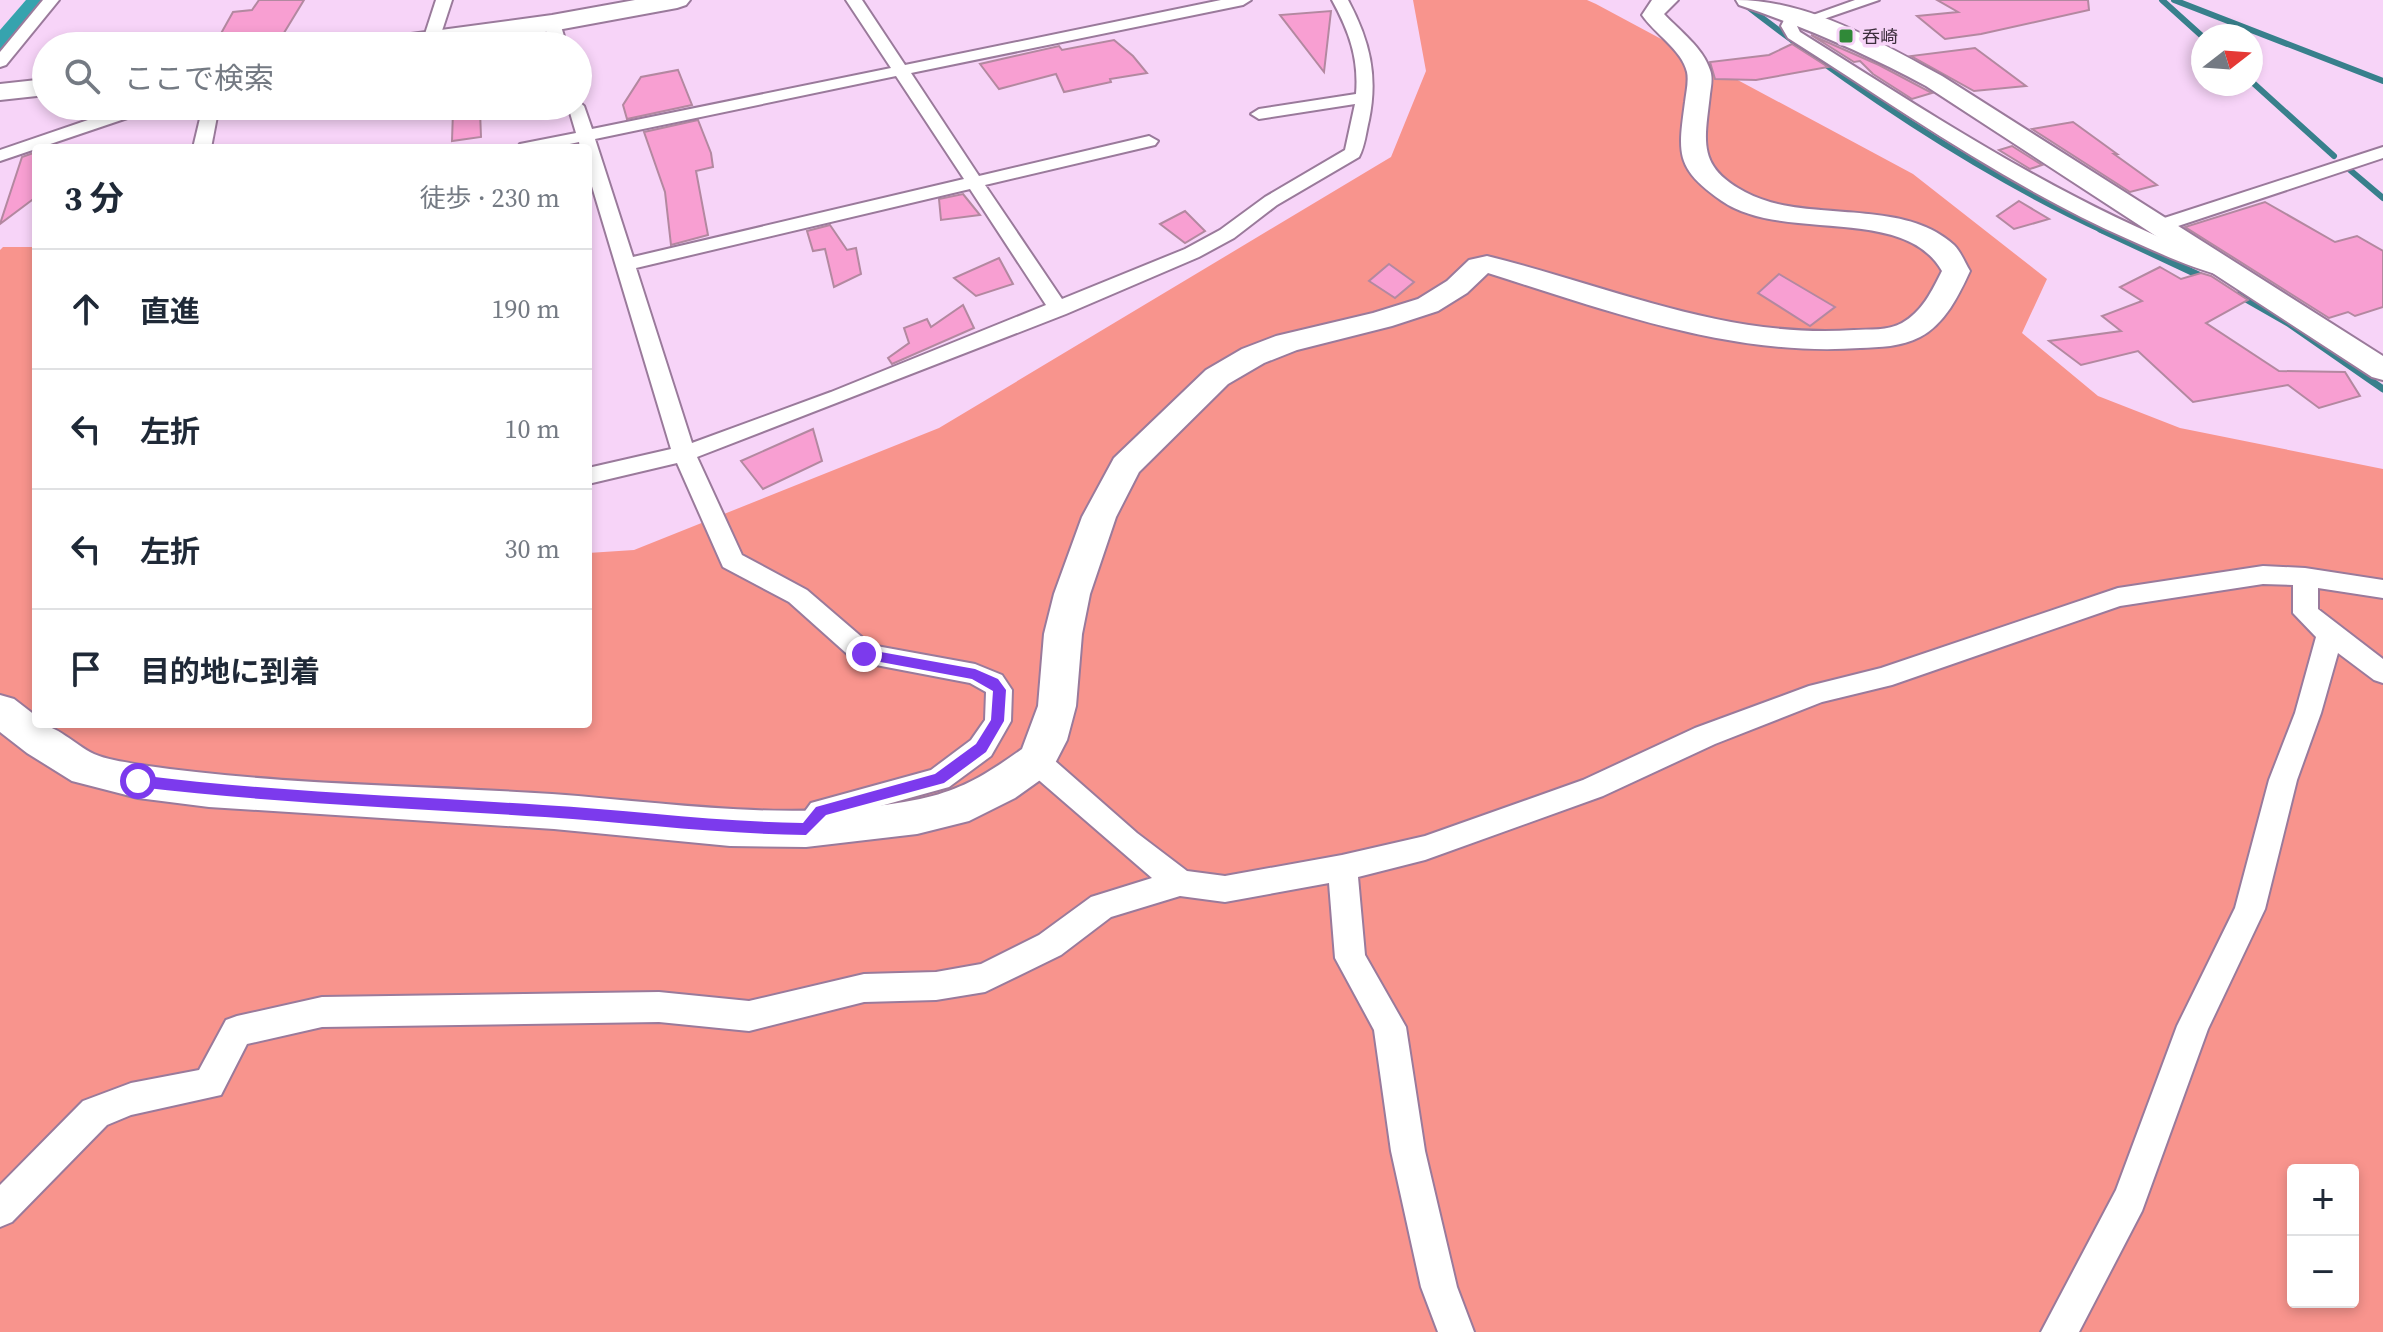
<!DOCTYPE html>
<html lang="ja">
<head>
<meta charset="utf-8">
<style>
  body { margin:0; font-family:"Source Serif 4","Noto Sans JP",serif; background:#f2f2f3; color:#1f2937 }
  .controls { position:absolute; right:24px; bottom:24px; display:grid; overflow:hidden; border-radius:8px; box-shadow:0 4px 12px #0003 }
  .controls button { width:72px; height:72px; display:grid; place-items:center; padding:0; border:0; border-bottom:2px solid #e0e1e3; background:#fff; color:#1f2937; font:40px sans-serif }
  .compass { position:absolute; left:2191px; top:24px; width:72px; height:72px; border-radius:50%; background:#fff; box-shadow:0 4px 12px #0003; rotate:73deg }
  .stop { position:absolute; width:24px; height:24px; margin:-18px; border:6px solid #7c3aed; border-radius:50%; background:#fff }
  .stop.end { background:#7c3aed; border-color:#fff; box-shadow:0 2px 8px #0008 }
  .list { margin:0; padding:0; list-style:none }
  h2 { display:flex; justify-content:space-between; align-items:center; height:104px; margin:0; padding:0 32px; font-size:34px }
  h2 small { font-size:26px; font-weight:400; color:#747a83 }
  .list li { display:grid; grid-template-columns:52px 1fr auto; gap:24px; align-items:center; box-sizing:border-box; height:120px; padding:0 32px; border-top:2px solid #e0e1e3 }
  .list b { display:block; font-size:30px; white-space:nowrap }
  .list em { font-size:26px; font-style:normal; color:#747a83 }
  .icon { flex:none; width:44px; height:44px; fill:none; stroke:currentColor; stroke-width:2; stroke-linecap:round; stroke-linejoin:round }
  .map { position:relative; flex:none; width:2383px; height:1332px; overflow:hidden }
  .search { position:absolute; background:#fff; box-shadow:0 4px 12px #0003; left:32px; top:32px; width:560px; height:88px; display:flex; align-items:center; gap:20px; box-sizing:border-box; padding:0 28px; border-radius:44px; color:#747a83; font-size:30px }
  .panel { position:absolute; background:#fff; box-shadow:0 4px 12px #0003; left:32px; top:144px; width:560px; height:584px; border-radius:8px }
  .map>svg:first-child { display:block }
  .forest { fill:#f8948d; fill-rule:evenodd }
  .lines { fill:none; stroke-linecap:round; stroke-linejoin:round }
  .stream-far1 { stroke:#38808c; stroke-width:6 }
  .stream { stroke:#38808c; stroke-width:7 }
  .river { fill:#36a3ae; fill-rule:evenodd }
  .building { fill:#f89fd2; stroke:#b388a0; stroke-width:2 }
  .street-casing { stroke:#9a7a9b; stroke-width:4 }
  .secondary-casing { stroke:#9a7a9b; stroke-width:4 }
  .highway-casing { stroke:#9a7a9b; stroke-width:4 }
  .street { fill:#fff; fill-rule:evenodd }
  .secondary { fill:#fff; fill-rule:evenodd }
  .highway { fill:#fff; fill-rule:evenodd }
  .route { fill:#7c3aed }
  .poi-dot { fill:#308938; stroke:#f7d4f8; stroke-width:3 }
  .labels { text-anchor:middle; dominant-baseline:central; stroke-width:7; stroke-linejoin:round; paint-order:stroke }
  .far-poi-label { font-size:18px; fill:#3d2f3d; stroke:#f7d4f8; text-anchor:start }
</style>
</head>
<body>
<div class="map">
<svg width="2383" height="1332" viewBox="0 0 2383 1332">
  <rect width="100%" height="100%" fill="#f7d4f8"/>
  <!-- forest -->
  <path class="forest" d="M1413 0H1587L1596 4 1913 174 2047 279 2022 333 2098 396 2180 428 2383 469V1332H0V250L3 247H36V724H588V553L634 550 939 428 1391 157 1426 71ZM2293 1170H2353V1302H2293Z"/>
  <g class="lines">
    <!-- stream-far1 -->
    <g class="stream-far1">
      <path d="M1739 0C1852 88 1974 171 2104 231"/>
      <polyline points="2162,0 2203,37"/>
      <polyline points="2174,0 2383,81"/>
      <polyline points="2251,81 2334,156"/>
      <polyline points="2350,170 2383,198"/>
    </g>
    <!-- stream -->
    <g class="stream">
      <polyline points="2100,229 2207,279"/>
      <polyline points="2239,295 2288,323 2383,389"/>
    </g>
    <!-- river -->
    <polygon class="river" points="26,0 57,0 11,57 0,60 0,30"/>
  </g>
  <!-- building -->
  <g class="building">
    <polygon points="259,0 304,0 276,46 214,46 233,12 252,10"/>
    <polygon points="1937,0 2088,0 2089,10 1981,34 1945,39 1917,16 1958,12"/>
    <polygon points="1331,11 1324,72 1280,15"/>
    <polygon points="1811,35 1879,65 1932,93 1912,99 1873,74 1860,61 1854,62"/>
    <polygon points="1114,40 1133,56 1147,73 1110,79 1111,82 1064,92 1056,74 999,89 980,64 1059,46 1062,50"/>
    <polygon points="1792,44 1828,67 1756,80 1715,79 1710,62 1769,55"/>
    <polygon points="1975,48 2026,86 1974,91 1911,56"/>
    <polygon points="678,70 692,105 627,119 623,105 641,77"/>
    <polygon points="453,111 480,111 481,137 452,141"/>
    <polygon points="698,120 711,153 713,167 696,171 708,235 671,245 665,192 644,132"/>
    <polygon points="2073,122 2117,154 2114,154 2157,185 2130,192 2032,129"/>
    <polygon points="2012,146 2042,165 2030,169 1999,150"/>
    <polygon points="36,152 36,197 0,224 22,157"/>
    <polygon points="963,194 980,215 941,220 939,199"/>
    <polygon points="2019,201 2049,219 2014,229 1997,216"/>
    <polygon points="2265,202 2335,242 2357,236 2383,251 2383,307 2355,316 2348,312 2329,318 2185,227"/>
    <polygon points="1185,211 1205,231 1185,243 1160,224"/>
    <polygon points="830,225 847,250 856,248 861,274 834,287 825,249 813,251 807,231"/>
    <polygon points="999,258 1013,284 976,296 954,278"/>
    <polygon points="1389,264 1414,282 1395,298 1369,281"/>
    <polygon points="2160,267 2181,279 2201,273 2211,276 2248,300 2206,323 2279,371 2345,372 2360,396 2319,408 2288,385 2193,402 2138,351 2081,365 2049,341 2121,331 2102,316 2142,301 2120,287"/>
    <polygon points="1779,274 1835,307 1810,326 1758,293"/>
    <polygon points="963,305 974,328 892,364 888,358 909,343 904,328 927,319 931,327"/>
    <polygon points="813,429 822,461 763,489 741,461"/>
  </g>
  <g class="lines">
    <!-- street casing -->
    <g class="street-casing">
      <g id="street">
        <polygon points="43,0 59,0 6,65 0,67 0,52"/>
        <polygon points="436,0 452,0 439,40 431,45 423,40"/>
        <path d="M846 0H862L905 65 1221 0H1251L1243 5 911 73 979 176 1149 136 1158 141 1155 145 985 185 1062 299 1185 249 1220 230 1265 197 1345 150 1355 104 1259 119 1251 114 1259 109 1356 94C1359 58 1349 31 1332 0H1348C1370 41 1378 76 1369 120 1366 132 1365 146 1359 157L1277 205 1234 238 1199 257 1066 314 697 457 742 555 807 590 871 645 975 664 1002 675 1012 690 1011 721 991 756 949 787 830 820 816 838 806 841 796 838 792 829 811 803 931 770 971 740 985 720 986 692 970 683 855 661 789 602 723 567 677 463 588 484V468L671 449 588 173V148H580L579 142 551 148H517L520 144 576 133 568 106H578V101L584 106 592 129 891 68ZM896 76 964 179 633 257 595 139ZM970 189 1046 305 831 392 692 443 636 268Z"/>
        <polygon points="1855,0 1879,0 1812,23 1807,25 1799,20"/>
        <path d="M1792 12 1800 17 1797 26 1800 32C1942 121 2075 210 2234 267L2237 271 2227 277C2194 269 2161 254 2130 240 2009 187 1900 109 1788 38L1781 26 1787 14Z"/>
        <polygon points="552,18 560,23 567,46 551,46 544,23"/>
        <polygon points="129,106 153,106 151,110 0,161 0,150"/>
        <polygon points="203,106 219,106 211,148 193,148"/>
        <polygon points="2383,147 2383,158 2166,230 2159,232 2150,226 2152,222"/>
        <polygon points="2263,566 2305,568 2383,580 2383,598 2318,588 2318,609 2383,659 2383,683 2374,680 2338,653 2321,713 2297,780 2265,909 2208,1029 2142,1211 2079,1332 2041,1332 2116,1190 2177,1026 2235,908 2269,780 2295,713 2316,637 2293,613 2293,585 2263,584 2120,606 1892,685 1822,702 1715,744 1603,796 1425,860 1358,877 1365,955 1406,1027 1425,1151 1457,1287 1474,1332 1438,1332 1421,1287 1391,1151 1374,1030 1335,958 1329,883 1225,902 1180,896 1111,917 1061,955 985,992 936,1000 864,1002 749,1031 659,1022 322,1027 247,1044 221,1095 131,1115 107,1125 12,1222 0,1227 0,1185 83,1101 131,1083 199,1070 226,1020 237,1016 322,997 659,992 749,1001 864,974 936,972 981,964 1039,935 1091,897 1152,878 1026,769 1022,761 1026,753 1036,750 1046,753 1137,833 1187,871 1225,876 1342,855 1425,836 1583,780 1695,728 1809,686 1881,668 2118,588"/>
      </g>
    </g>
    <!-- secondary casing -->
    <g class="secondary-casing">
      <g id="secondary">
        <path d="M1652 0H1678L1664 14C1680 31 1703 48 1710 70 1713 78 1711 86 1710 94 1705 141 1696 166 1745 192 1806 225 1901 196 1954 245 1961 252 1965 263 1970 271 1959 295 1945 324 1920 337 1901 347 1880 347 1860 348 1732 357 1608 311 1488 273L1467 293 1438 311 1392 326 1297 350 1264 363 1228 384 1139 472 1116 517 1090 594 1082 634 1076 706 1067 740 1050 773 1015 798 969 821 917 834 806 847 730 846 554 829 209 807 138 798 72 781 27 753 0 732V695L14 699 36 716V724C56 724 75 745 94 754 107 760 126 762 141 765 276 785 415 785 552 794 674 803 798 824 920 799 962 790 987 774 1022 749L1038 706 1044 634 1054 594 1082 517 1114 458 1206 370 1242 349 1276 336 1373 313 1418 299 1447 281 1469 260 1487 256C1609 286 1725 339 1854 330 1869 329 1888 331 1902 323 1922 312 1932 291 1942 271 1904 204 1782 243 1722 201 1675 168 1678 154 1685 102 1686 93 1689 81 1687 72 1682 50 1654 33 1642 15Z"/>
        <path d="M1736 0C1809 0 1879 42 1942 76L2383 356V380L2372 377 1926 86C1865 53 1805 27 1739 5Z"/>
      </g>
    </g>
    <!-- highway casing -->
    <g class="highway-casing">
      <g id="highway">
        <polygon points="635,0 690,0 686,5 677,8 552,31 440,46 368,46 372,40 381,38 552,15"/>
        <polygon points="46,79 46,95 0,100 0,84"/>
      </g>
    </g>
    <!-- street -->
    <use href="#street" class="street"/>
    <!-- secondary -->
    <use href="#secondary" class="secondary"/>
    <!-- highway -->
    <use href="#highway" class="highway"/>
  </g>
  <!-- route -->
  <path class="route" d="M864 649 975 669 998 679 1006 690 1004 721 986 752 944 783 826 815 806 835C719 834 633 823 545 817 409 808 273 803 138 787L131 781 138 775C272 792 408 796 543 805 630 810 716 822 803 823L816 807 935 774 976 744 991 720 993 691 972 679 859 658 857 654Z"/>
  <!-- markers -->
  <rect class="poi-dot" x="1838" y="28" width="16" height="16" rx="4"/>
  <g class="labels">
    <!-- far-poi labels -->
    <g class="far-poi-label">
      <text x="1862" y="36">呑崎</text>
    </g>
  </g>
</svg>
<div class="controls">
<button>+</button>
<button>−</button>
</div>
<svg class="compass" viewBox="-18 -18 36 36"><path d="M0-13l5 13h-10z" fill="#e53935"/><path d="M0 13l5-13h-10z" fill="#747a83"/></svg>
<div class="stop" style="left:138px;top:781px"></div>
<div class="stop end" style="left:864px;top:654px"></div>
<div class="search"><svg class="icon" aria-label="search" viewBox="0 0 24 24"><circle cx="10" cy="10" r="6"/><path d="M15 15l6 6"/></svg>ここで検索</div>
<section class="panel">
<h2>3 分<small>徒歩 · 230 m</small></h2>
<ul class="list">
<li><svg class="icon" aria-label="ahead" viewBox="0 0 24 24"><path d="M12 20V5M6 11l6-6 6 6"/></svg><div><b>直進</b></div><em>190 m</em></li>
<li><svg class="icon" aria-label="left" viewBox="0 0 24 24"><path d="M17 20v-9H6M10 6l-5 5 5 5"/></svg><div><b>左折</b></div><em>10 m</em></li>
<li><svg class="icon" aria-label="left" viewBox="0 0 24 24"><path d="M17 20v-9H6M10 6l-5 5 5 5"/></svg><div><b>左折</b></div><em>30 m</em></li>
<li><svg class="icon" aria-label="arrive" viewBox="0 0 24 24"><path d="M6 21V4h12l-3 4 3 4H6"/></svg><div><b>目的地に到着</b></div></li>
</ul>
</section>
</div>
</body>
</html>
